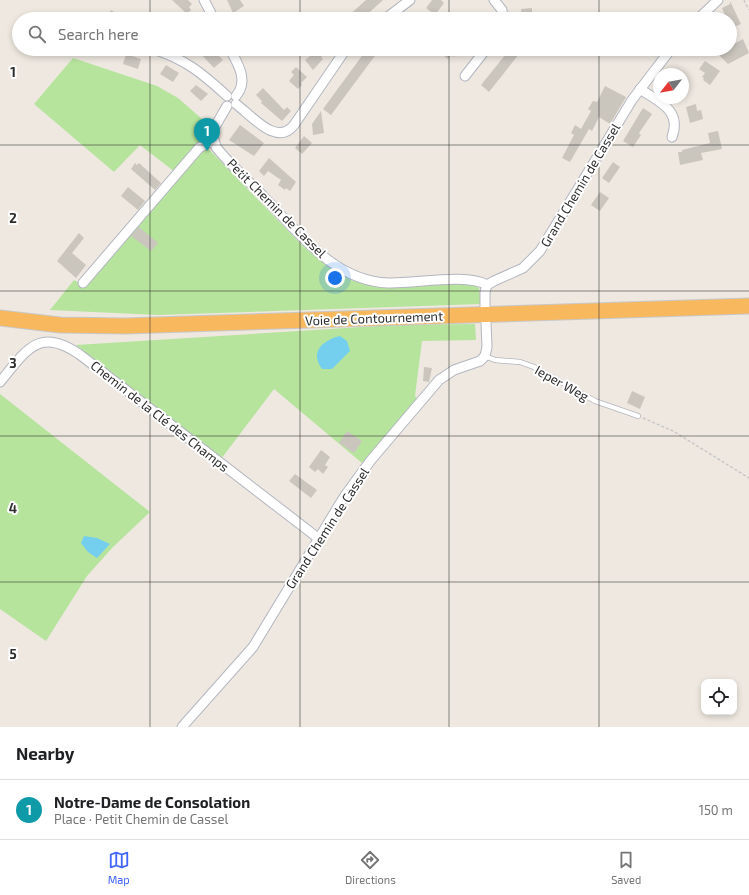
<!DOCTYPE html>
<html lang="en">
<head>
<meta charset="utf-8">
<style>
  body { margin:0; font-family:"Exo 2",sans-serif; background:#f6f6f6; color:#202124 }
  .controls { position:absolute; right:12px; bottom:12px; display:grid; overflow:hidden; border-radius:8px; box-shadow:0 2px 6px #0003 }
  .controls button { width:36px; height:36px; display:grid; place-items:center; padding:0; border:0; border-bottom:1px solid #e0e0e0; background:#fff; color:#202124; font:20px sans-serif }
  .compass { position:absolute; left:653px; top:68px; width:36px; height:36px; border-radius:50%; background:#fff; box-shadow:0 2px 6px #0003; rotate:239deg }
  .you { position:absolute; left:335px; top:278px; width:14px; height:14px; margin:-10px; border:3px solid #fff; border-radius:50%; background:#1a73e8; box-shadow:0 0 0 6px #1a73e833 }
  .badge { display:grid; place-items:center; width:26px; height:26px; border-radius:50%; background:#4265fa; color:#fff; font-size:13px; font-weight:700 }
  .pin { position:absolute; translate:-50% -33px; filter:drop-shadow(0 1px 2px #0008) }
  .pin::after { content:''; position:absolute; top:21px; width:14px; height:12px; background:inherit; clip-path:polygon(0 0,100% 0,50% 100%) }
  .list { margin:0; padding:0; list-style:none }
  h2 { display:flex; justify-content:space-between; align-items:center; height:52px; margin:0; padding:0 16px; font-size:17px }
  h2 small { font-size:13px; font-weight:400; color:#757577 }
  .list li { display:grid; grid-template-columns:26px 1fr auto; gap:12px; align-items:center; box-sizing:border-box; height:60px; padding:0 16px; border-top:1px solid #e0e0e0 }
  .list b { display:block; font-size:15px; white-space:nowrap }
  .list p { margin:0; font-size:13px; white-space:nowrap; color:#757577 }
  .list em { font-size:13px; font-style:normal; color:#757577 }
  .icon { flex:none; width:22px; height:22px; fill:none; stroke:currentColor; stroke-width:2; stroke-linecap:round; stroke-linejoin:round }
  .map { position:relative; flex:none; width:749px; height:727px; overflow:hidden }
  .search { position:absolute; background:#fff; box-shadow:0 2px 6px #0003; left:12px; right:12px; top:12px; height:44px; display:flex; align-items:center; gap:10px; box-sizing:border-box; padding:0 14px; border-radius:22px; color:#757577; font-size:15px }
  .sheet { height:112px; background:#fff }
  nav { display:flex; justify-content:space-around; align-items:center; box-sizing:border-box; height:56px; border-top:1px solid #e0e0e0; background:#fff; font-size:11px; color:#757577 }
  nav a { display:grid; justify-items:center; gap:2px }
  nav .on { color:#4265fa }
  .map>svg:first-child { display:block }
  .green { fill:#b6e49d }
  .water { fill:#74cfef }
  .building { fill:#cac6be }
  .lines { fill:none; stroke-linecap:round; stroke-linejoin:round }
  .service-casing { stroke:#b3b6c0; stroke-width:6 }
  .minor-casing { stroke:#b3b6c0; stroke-width:11 }
  .trunk-casing { stroke:#c8c8c8; stroke-width:17 }
  .path { stroke:#c8c8c8; stroke-width:1.5; stroke-dasharray:3 2; stroke-linecap:butt }
  .service { stroke:#fff; stroke-width:4.5 }
  .minor { stroke:#fff; stroke-width:9 }
  .trunk { stroke:#f8b85e; stroke-width:15 }
  .grid { fill:none; stroke:#2d2d2d; stroke-width:1; stroke-opacity:0.55 }
  .labels { text-anchor:middle; dominant-baseline:central; stroke-width:4; stroke-linejoin:round; paint-order:stroke }
  .street-label { font-size:13px; fill:#2d2d2d; stroke:#fff }
  .grid-label { font-size:13px; text-anchor:middle; font-weight:bold; fill:#2d2d2d; stroke:#fff; stroke-width:4; stroke-linejoin:round; paint-order:stroke }
</style>
</head>
<body>
<div class="map">
<svg width="749" height="727" viewBox="0 0 749 727">
  <rect width="100%" height="100%" fill="#eee8e0"/>
  <!-- green -->
  <g class="green">
    <polygon points="73,58 157,86 178,98 210,126 199,139 301,244 325,264 351,280 371,286 470,283 479,288 481,304 158,315 50,310 74,280 85,286 175,172 140,145 114,172 34,104"/>
    <polygon points="475,324 476,340 422,341 415,396 418,399 362,463 274,389 221,459 76,345 394,325"/>
    <polygon points="0,394 150,512 113,547 87,576 46,641 0,609"/>
  </g>
  <!-- water -->
  <g class="water">
    <path d="M340 336 347 341 350 351 332 369H322C309 352 323 340 340 336Z"/>
    <polygon points="84,536 97,538 110,544 97,558 88,552 81,543"/>
  </g>
  <!-- building -->
  <g class="building">
    <polygon points="172,0 188,0 192,4 189,7 191,10 187,14"/>
    <polygon points="227,0 240,0 244,6 233,13"/>
    <polygon points="366,0 383,0 362,19 345,19"/>
    <polygon points="432,0 441,0 444,3 435,15 426,8"/>
    <polygon points="730,1 741,24 730,29 730,17 726,18 722,8 730,4"/>
    <polygon points="532,8 532,19 522,19 521,9"/>
    <polygon points="111,10 125,19 106,19"/>
    <polygon points="743,39 749,53 728,64 713,49 730,49 730,46"/>
    <polygon points="196,49 213,49 223,60 214,68"/>
    <polygon points="319,49 331,49 321,57 323,59 313,70 305,60"/>
    <polygon points="367,49 380,49 331,115 323,109"/>
    <polygon points="435,49 461,49 454,57 451,55 448,59"/>
    <polygon points="510,49 523,49 489,92 481,85"/>
    <polygon points="126,54 141,59 138,69 123,64"/>
    <polygon points="705,61 720,71 710,85 703,80 704,78 702,77 705,73 699,69"/>
    <polygon points="166,65 179,73 173,82 160,74"/>
    <polygon points="296,67 307,77 301,83 302,85 298,89 289,81 294,75 291,72"/>
    <polygon points="196,85 208,94 201,101 190,91"/>
    <polygon points="605,86 626,97 610,124 599,117 592,131 589,129 570,162 562,158 574,135 571,133 575,125 581,129 591,111 588,109 593,101 597,102"/>
    <polygon points="263,88 284,110 287,107 291,111 282,121 261,103 262,101 256,95"/>
    <polygon points="696,104 697,111 701,110 703,119 690,123 686,107"/>
    <polygon points="643,108 652,114 639,133 641,135 633,147 623,141"/>
    <polygon points="321,111 324,133 313,135 312,124"/>
    <polygon points="240,125 264,143 254,156 229,140"/>
    <polygon points="718,131 722,149 701,153 703,160 680,165 678,152 682,152 682,150 710,143 708,133"/>
    <polygon points="304,136 312,143 302,154 295,148"/>
    <polygon points="269,158 296,182 290,191 286,188 285,190 278,185 281,180 268,171 264,176 259,171"/>
    <polygon points="613,162 620,167 609,183 602,178"/>
    <polygon points="135,163 137,165 139,163 161,183 155,190 131,169"/>
    <polygon points="128,187 145,201 138,210 121,196"/>
    <polygon points="600,192 609,198 600,211 591,205"/>
    <polygon points="139,227 158,243 151,251 131,236"/>
    <polygon points="79,233 84,238 72,253 86,265 76,278 57,261"/>
    <polygon points="424,367 432,368 429,382 423,381"/>
    <polygon points="632,391 645,397 640,409 627,403"/>
    <polygon points="347,431 362,441 354,453 339,443"/>
    <polygon points="321,450 330,457 325,465 328,467 323,474 318,469 315,472 309,467"/>
    <polygon points="295,474 317,490 311,498 289,481"/>
  </g>
  <g class="lines">
    <!-- service casing -->
    <g class="service-casing">
      <polyline id="service" points="485,356 495,360 520,362 534,367 595,401 638,416"/>
    </g>
    <!-- minor casing -->
    <g class="minor-casing">
      <g id="minor">
        <polyline points="204,0 214,19"/>
        <polyline points="494,0 502,10 503,19"/>
        <polyline points="385,19 410,0"/>
        <polyline points="698,19 718,0"/>
        <path d="M153 49C185 59 202 73 227 96"/>
        <path d="M230 49C238 64 249 81 236 96"/>
        <polyline points="465,76 486,49"/>
        <path d="M640 89C659 102 682 110 672 137"/>
        <path d="M236 104C252 116 277 147 294 125L346 49"/>
        <path d="M227 106 212 132 216 147C230 165 248 180 264 197 299 233 334 281 388 283 415 284 466 273 487 285"/>
        <polyline points="83,283 199,148 213,140"/>
        <polyline points="485,307 485,292 487,285 494,281 523,268 540,251 632,100 671,49"/>
        <path d="M0 382C27 349 40 325 83 357L318 538"/>
        <polyline points="182,727 253,647 344,497 371,460 439,380 454,370 480,361 485,356 487,347 486,323"/>
      </g>
    </g>
    <!-- trunk casing -->
    <g class="trunk-casing">
      <polyline id="trunk" points="0,318 60,325 125,326 749,306"/>
    </g>
    <!-- path -->
    <g class="path">
      <polyline points="744,0 749,10"/>
      <polyline points="643,418 673,431 749,478"/>
    </g>
    <!-- service -->
    <use href="#service" class="service"/>
    <!-- minor -->
    <use href="#minor" class="minor"/>
    <!-- trunk -->
    <use href="#trunk" class="trunk"/>
  </g>
  <!-- grid -->
  <path class="grid" d="M150 0V19M300 0V19M449 0V19M599 0V19M150 49V727M300 49V727M449 49V727M599 49V727M0 145H749M0 291H749M0 436H749M0 582H749"/>
  <g class="labels">
    <!-- street labels -->
    <g class="street-label">
      <text transform="translate(580 185) rotate(-59)">Grand Chemin de Cassel</text>
      <text transform="translate(277 208) rotate(45)">Petit Chemin de Cassel</text>
      <text transform="translate(374 318) rotate(-2)">Voie de Contournement</text>
      <text transform="translate(562 383) rotate(29)">Ieper Weg</text>
      <text transform="translate(160 416) rotate(38)">Chemin de la Clé des Champs</text>
      <text transform="translate(327 528) rotate(-57)">Grand Chemin de Cassel</text>
    </g>
  </g>
  <g class="grid-label">
    <text x="13" y="77">1</text>
    <text x="13" y="223">2</text>
    <text x="13" y="368">3</text>
    <text x="13" y="513">4</text>
    <text x="13" y="659">5</text>
  </g>
</svg>
<div class="controls">
<button><svg class="icon" aria-label="locate" viewBox="0 0 24 24"><circle cx="12" cy="12" r="6"/><path d="M12 2v4M12 18v4M2 12h4M18 12h4"/></svg></button>
</div>
<svg class="compass" viewBox="-18 -18 36 36"><path d="M0-13l5 13h-10z" fill="#e53935"/><path d="M0 13l5-13h-10z" fill="#757577"/></svg>
<div class="you"></div>
<div class="pin badge" style="left:207px;top:151px;background:#0f9aa8">1</div>
<div class="search"><svg class="icon" aria-label="search" viewBox="0 0 24 24"><circle cx="10" cy="10" r="6"/><path d="M15 15l6 6"/></svg>Search here</div>
</div>
<section class="sheet">
<h2>Nearby<small></small></h2>
<ul class="list">
<li><span class="badge" style="background:#0f9aa8">1</span><div><b>Notre-Dame de Consolation</b><p>Place · Petit Chemin de Cassel</p></div><em>150 m</em></li>
</ul>
</section>
<nav>
<a class="on"><svg class="icon" aria-label="map" viewBox="0 0 24 24"><path d="M3 6l6-2 6 2 6-2v14l-6 2-6-2-6 2zM9 4v14M15 6v14"/></svg>Map</a>
<a><svg class="icon" aria-label="directions" viewBox="0 0 24 24"><path d="M12 3l9 9-9 9-9-9zM9 14v-3h6M13 9l2 2-2 2"/></svg>Directions</a>
<a><svg class="icon" aria-label="saved" viewBox="0 0 24 24"><path d="M7 4h10v16l-5-4-5 4z"/></svg>Saved</a>
</nav>
</body>
</html>
